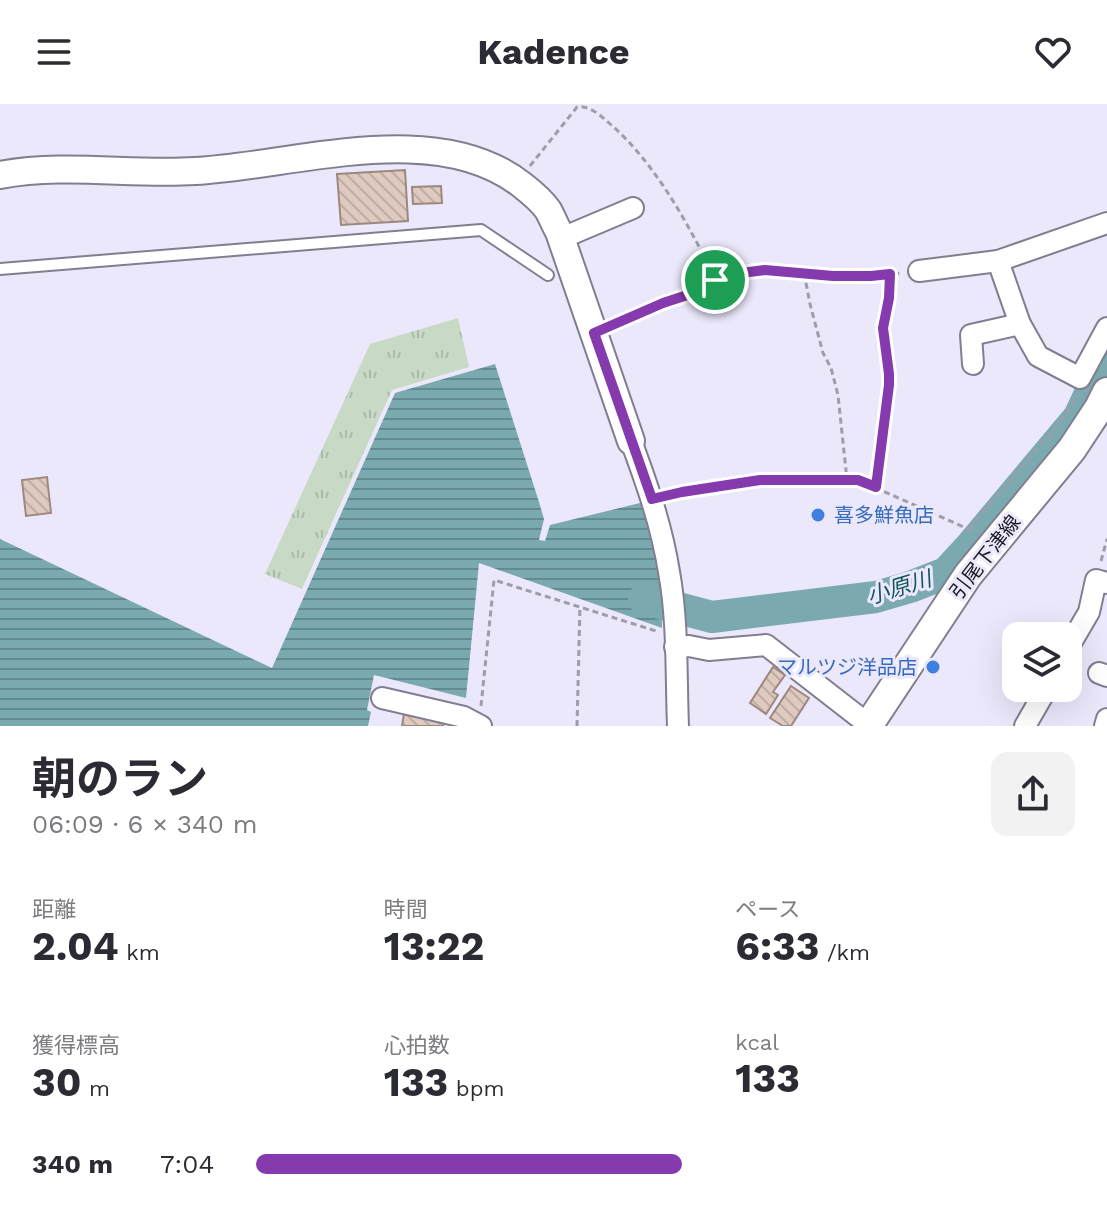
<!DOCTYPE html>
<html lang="ja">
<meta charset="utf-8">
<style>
body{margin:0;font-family:"Work Sans","Noto Sans JP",sans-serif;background:#f2f2f3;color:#2b2b33;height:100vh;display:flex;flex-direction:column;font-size:30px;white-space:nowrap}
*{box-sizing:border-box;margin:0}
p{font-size:26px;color:#7c7c81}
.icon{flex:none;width:44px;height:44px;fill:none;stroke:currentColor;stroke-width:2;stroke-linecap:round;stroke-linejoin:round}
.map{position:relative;height:622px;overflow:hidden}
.panel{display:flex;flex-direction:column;background:#fff;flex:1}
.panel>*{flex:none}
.fabs{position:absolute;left:1002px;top:518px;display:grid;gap:16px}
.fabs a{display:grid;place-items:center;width:80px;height:80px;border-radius:16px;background:#fff;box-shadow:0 8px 32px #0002;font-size:40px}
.pin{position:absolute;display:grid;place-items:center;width:68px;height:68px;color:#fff;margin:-34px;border:4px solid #fff;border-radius:50%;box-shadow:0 2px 8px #0007}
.round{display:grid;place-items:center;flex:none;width:84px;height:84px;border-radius:16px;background:#f2f2f3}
.summary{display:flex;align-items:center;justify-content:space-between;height:136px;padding:0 32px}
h1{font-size:44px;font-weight:700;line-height:60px}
.figures{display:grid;grid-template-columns:repeat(3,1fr);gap:12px;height:136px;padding:8px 32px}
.figures div{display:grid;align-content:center}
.figures b{font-size:40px;font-weight:700}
.figures small{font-size:22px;font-weight:400}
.figures p{font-size:22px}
ul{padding:0 32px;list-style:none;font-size:26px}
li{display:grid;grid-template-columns:128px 96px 1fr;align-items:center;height:60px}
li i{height:20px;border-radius:10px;background:#853bad}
header{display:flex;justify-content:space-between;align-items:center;height:104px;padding:0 32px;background:#fff;font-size:36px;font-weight:700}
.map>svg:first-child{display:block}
</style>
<header><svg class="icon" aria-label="menu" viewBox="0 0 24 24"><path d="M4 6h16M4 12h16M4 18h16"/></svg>Kadence<svg class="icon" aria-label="heart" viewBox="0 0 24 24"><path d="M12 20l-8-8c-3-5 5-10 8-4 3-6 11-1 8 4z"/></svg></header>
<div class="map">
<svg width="1107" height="622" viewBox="0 0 1107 622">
<defs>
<pattern id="park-tufts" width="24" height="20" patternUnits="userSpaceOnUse" patternTransform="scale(2)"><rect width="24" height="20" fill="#c8dac6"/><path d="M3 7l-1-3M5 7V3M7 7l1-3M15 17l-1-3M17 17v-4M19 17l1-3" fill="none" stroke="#abbaaa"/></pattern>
<pattern id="water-rules" width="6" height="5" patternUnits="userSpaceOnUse" patternTransform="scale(2)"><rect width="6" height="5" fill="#7aaaaf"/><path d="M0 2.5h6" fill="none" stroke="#638a8e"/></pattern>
<pattern id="building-back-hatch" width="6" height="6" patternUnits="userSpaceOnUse" patternTransform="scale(2)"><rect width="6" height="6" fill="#dfcac0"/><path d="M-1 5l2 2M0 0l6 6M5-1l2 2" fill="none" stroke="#bfada5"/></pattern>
</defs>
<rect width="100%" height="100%" fill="#ece8fc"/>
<!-- park -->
<polygon fill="url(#park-tufts)" points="458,214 469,263 392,286 302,485 265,470 370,240"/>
<!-- water -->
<polygon fill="url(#water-rules)" points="495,260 539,398 544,415 539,436 545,437 550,421 644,398 660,465 662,524 479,459 466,594 374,571 367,606 371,608 368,622 0,622 0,435 272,564 395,289"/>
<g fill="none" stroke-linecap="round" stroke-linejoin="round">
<!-- river -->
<polyline stroke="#7aaaaf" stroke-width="32" points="644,495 712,513 876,493 910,483 946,469 971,442 1079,313 1107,253"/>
</g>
<!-- building -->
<g fill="url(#building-back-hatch)" stroke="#9c887f" stroke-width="2">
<polygon points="405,66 408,117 341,121 337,70"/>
<polygon points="441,82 442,99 413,100 412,83"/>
<polygon points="47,373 51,409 26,412 22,376"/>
<polygon points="773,563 785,571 773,588 778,591 766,610 750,599"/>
<polygon points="791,582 809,594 791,622 783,622 770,614"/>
<polygon points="404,610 444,618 443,622 402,622"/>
</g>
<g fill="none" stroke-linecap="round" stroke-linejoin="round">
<defs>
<polyline id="service" points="0,165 481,126 548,171"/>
<g id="minor">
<polyline points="562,134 633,104"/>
<polyline points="998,157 1020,220 1038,252 1080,274 1107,224"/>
<polyline points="919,167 998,157 1107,119"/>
<polyline points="973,260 971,231 1020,220"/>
<path d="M631 337C647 380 662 423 669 468 678 516 676 572 678 622"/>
<polyline points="675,543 689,542 709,546 766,541 869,621"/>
<polyline points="1068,544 1089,508 1096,476 1107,479"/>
<polyline points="1099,569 1107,572"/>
<polyline points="382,594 464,613 481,622"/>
<polyline points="1025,622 1047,584"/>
<polyline points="1105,622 1107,615"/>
</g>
<path id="tertiary" d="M0 71C65 59 130 71 195 67 294 62 436 13 522 81 531 88 541 96 548 106 552 113 555 121 559 128L631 337"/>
<polyline id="secondary" points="868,622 968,471 1072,345 1099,304 1107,288"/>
</defs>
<!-- service casing -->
<use href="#service" stroke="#817e90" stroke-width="14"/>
<!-- minor casing -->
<use href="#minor" stroke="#817e90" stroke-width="24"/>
<!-- tertiary casing -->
<use href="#tertiary" stroke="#817e90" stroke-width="30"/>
<!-- secondary casing -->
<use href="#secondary" stroke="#817e90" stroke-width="32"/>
<!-- path -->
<g stroke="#9f9cab" stroke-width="3" stroke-dasharray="6 4" stroke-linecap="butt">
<path d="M530 62 577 3C589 1 600 11 609 19 656 59 692 126 718 181L663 199 615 220"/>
<polyline points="804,169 810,200 823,249 831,264 838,291 847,376"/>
<path d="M715 176C738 169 760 164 783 166 800 167 816 171 833 172 856 174 879 171 902 169"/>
<polyline points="876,383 889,281 889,270 883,224 889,194 890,170"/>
<polyline points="668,392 760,376 858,376 975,428"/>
<polyline points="969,424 1062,316 1077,291"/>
<polyline points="1101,457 1107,435"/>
<polyline points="481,602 494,476 656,527"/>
<polyline points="577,622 580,502"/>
</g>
<!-- service -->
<use href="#service" stroke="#fff" stroke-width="10"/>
<!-- minor -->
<use href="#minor" stroke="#fff" stroke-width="20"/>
<!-- tertiary -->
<use href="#tertiary" stroke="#fff" stroke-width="26"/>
<!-- secondary -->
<use href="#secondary" stroke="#fff" stroke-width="28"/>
</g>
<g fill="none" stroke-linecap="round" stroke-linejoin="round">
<defs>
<polygon id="route" points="765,166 833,172 871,172 890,170 889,194 883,224 889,270 889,281 876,383 858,376 760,376 682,388 652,395 594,229 663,199 718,181 715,176 741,169"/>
</defs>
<!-- route casing -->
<use href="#route" stroke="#fff" stroke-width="16"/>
<!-- route -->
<use href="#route" stroke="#853bad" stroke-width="10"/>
</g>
<!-- markers -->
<g fill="#3f7fe0" stroke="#ece8fc" stroke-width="3">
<circle cx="818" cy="411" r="8"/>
<circle cx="933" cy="563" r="8"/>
</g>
<g text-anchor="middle" stroke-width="6" stroke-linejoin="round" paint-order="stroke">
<!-- shop labels -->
<g font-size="20" fill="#366cbe" stroke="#ece8fc" text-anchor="start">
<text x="834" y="418">喜多鮮魚店</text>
<text x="917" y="570" text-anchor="end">マルツジ洋品店</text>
</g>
<!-- street labels -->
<g font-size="20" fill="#1c1a21" stroke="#ece8fc">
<text transform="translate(985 453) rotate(-52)" y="7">引尾下津線</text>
</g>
<!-- water labels -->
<g font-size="22" font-style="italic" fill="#10565c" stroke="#ece8fc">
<text transform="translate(899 483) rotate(-17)" y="8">小原川</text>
</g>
</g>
</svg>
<div class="fabs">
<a><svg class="icon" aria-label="layers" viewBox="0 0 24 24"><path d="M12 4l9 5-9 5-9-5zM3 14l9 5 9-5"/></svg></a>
</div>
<div class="pin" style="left:715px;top:176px;background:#1e9e55"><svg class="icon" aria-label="arrive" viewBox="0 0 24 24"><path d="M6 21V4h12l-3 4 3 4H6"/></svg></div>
</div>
<section class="panel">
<div class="summary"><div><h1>朝のラン</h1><p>06:09 · 6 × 340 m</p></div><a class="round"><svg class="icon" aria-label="share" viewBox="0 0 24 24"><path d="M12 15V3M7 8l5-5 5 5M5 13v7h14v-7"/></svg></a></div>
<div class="figures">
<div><p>距離</p><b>2.04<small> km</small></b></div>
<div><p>時間</p><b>13:22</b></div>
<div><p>ペース</p><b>6:33<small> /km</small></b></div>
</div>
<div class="figures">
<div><p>獲得標高</p><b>30<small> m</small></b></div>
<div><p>心拍数</p><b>133<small> bpm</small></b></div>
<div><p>kcal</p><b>133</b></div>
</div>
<ul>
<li><b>340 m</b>7:04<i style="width:52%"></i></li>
</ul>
</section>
